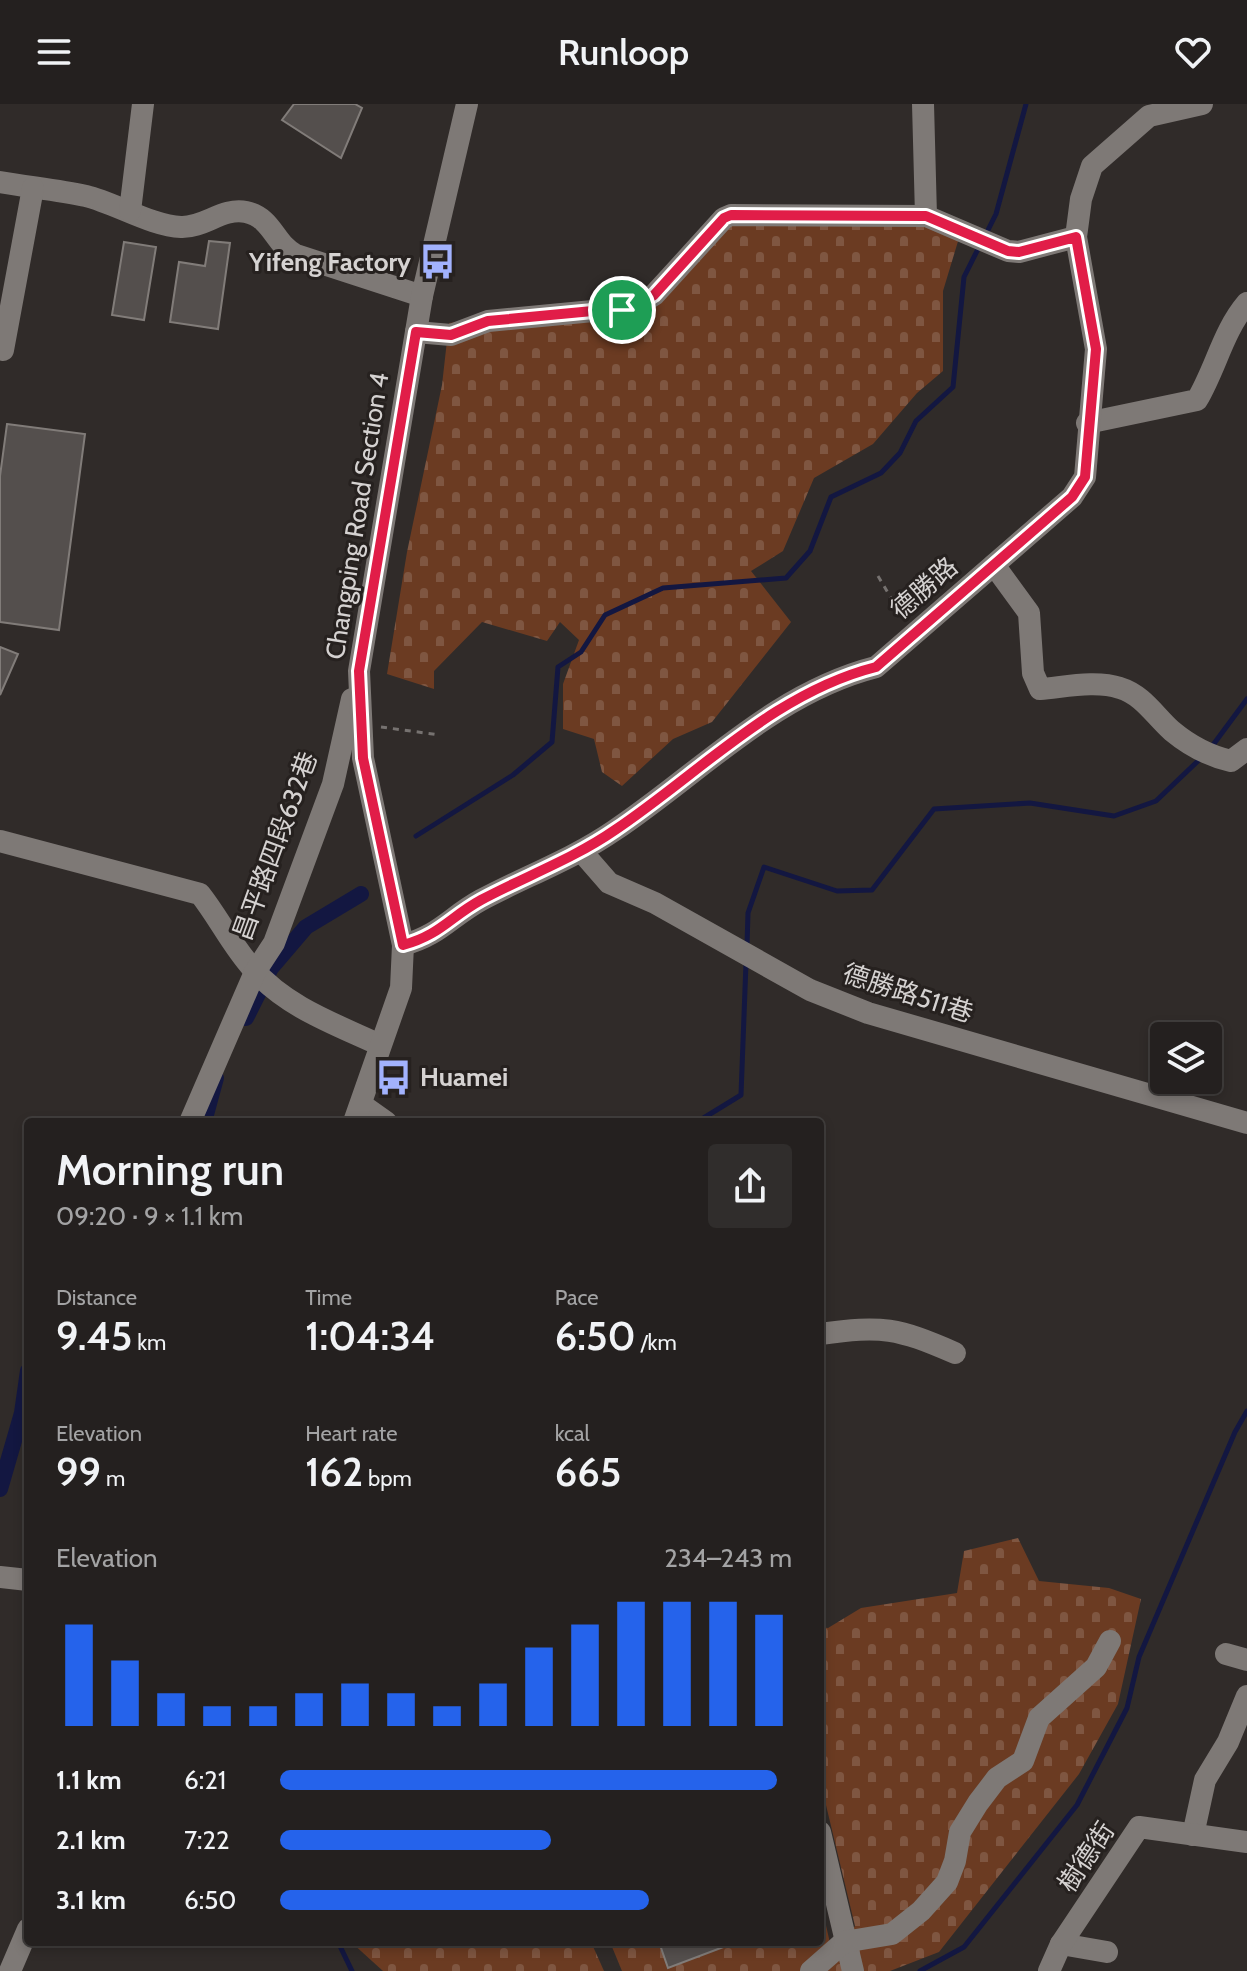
<!DOCTYPE html>
<meta charset="utf-8">
<style>
body{margin:0;font-family:Cabin,"Noto Sans TC",sans-serif;background:#302d2c;color:#f1f3f6;height:100vh;display:flex;flex-direction:column;font-size:30px;white-space:nowrap}
*{box-sizing:border-box;margin:0}
p{font-size:26px;color:#a3a3a4}
.icon{flex:none;width:44px;height:44px;fill:none;stroke:currentColor;stroke-width:2;stroke-linecap:round;stroke-linejoin:round}
.map{position:relative;flex:1;overflow:hidden}
.details{position:absolute;left:24px;top:1014px;width:800px;height:828px;display:flex;flex-direction:column;background:#24201f;border-radius:8px;box-shadow:0 4px 12px #0003,0 0 0 2px #413e3d}
.details>*{flex:none}
.tools{position:absolute;left:1150px;top:918px;display:grid;gap:16px}
.tools a{display:grid;place-items:center;width:72px;height:72px;border-radius:8px;background:#24201f;box-shadow:0 4px 12px #0003,0 0 0 2px #413e3d;font-size:40px}
.pin{position:absolute;display:grid;place-items:center;width:68px;height:68px;color:#fff;margin:-34px;border:4px solid #fff;border-radius:50%;box-shadow:0 2px 8px #0007}
.round{display:grid;place-items:center;flex:none;width:84px;height:84px;border-radius:8px;background:#302d2c}
.headline{display:flex;align-items:center;justify-content:space-between;height:136px;padding:0 32px}
h1{font-size:44px;font-weight:600;line-height:60px}
.figures{display:grid;grid-template-columns:repeat(3,1fr);gap:12px;height:136px;padding:8px 32px}
.figures div{display:grid;align-content:center}
.figures b{font-size:40px;font-weight:600}
.figures small{font-size:22px;font-weight:400}
.figures p{font-size:22px}
.chart{height:224px;padding:16px 32px}
.chart p{display:flex;justify-content:space-between}
.chart svg{width:100%;height:144px;margin-top:8px;stroke:#2563eb;stroke-width:6}
ul{padding:0 32px;list-style:none;font-size:26px}
li{display:grid;grid-template-columns:128px 96px 1fr;align-items:center;height:60px}
li i{height:20px;border-radius:10px;background:#2563eb}
header{display:flex;justify-content:space-between;align-items:center;height:104px;padding:0 32px;background:#24201f;font-size:36px;font-weight:600}
.map>svg:first-child{display:block}
</style>
<header><svg class="icon" aria-label="menu" viewBox="0 0 24 24"><path d="M4 6h16M4 12h16M4 18h16"/></svg>Runloop<svg class="icon" aria-label="heart" viewBox="0 0 24 24"><path d="M12 20l-8-8c-3-5 5-10 8-4 3-6 11-1 8 4z"/></svg></header>
<div class="map">
<svg width="1247" height="1867" viewBox="0 0 1247 1867">
<defs>
<pattern id="cemetery-stones" width="16" height="16" patternUnits="userSpaceOnUse" patternTransform="scale(2)"><rect width="16" height="16" fill="#6b3b22"/><path d="M2 7V4a2 2 0 0 1 4 0v3zM10 15v-3a2 2 0 0 1 4 0v3z" fill="#7f5641"/></pattern>
</defs>
<rect width="100%" height="100%" fill="#302b29"/>
<!-- cemetery -->
<g fill="url(#cemetery-stones)">
<polygon points="715,111 923,116 959,134 943,187 943,267 917,289 873,340 814,374 783,447 751,467 791,518 712,618 673,635 622,682 602,668 594,635 563,625 563,580 579,536 560,518 547,537 482,518 434,567 434,585 387,570 407,448 442,281 449,219 632,198"/>
<polygon points="1018,1434 1039,1477 1109,1484 1141,1495 1118,1600 1079,1670 939,1848 890,1867 819,1867 855,1822 820,1676 820,1523 828,1524 861,1504 957,1489 964,1447"/>
<polygon points="820,1795 830,1839 803,1867 622,1867 610,1838 820,1838"/>
<polygon points="351,1838 591,1838 604,1867 383,1867"/>
</g>
<g fill="none" stroke-linecap="round" stroke-linejoin="round">
<!-- stream -->
<g stroke="#131741" stroke-width="5">
<polyline points="985,132 996,110 1026,0"/>
<polyline points="1210,645 1247,595"/>
<polyline points="416,732 513,671 552,638 558,563 581,548 605,511 663,484 786,474 810,447 831,393 881,369 900,349 916,317 953,283 964,173 980,141"/>
<polyline points="747,841 748,809 764,763 837,787 872,786 934,705 1030,699 1114,712 1156,697 1200,655"/>
<polyline points="697,1018 741,991 746,859"/>
<polyline points="338,1838 352,1867"/>
<polyline points="920,1867 964,1843 1077,1701 1127,1604 1139,1553 1235,1328 1247,1307"/>
</g>
<!-- canal -->
<g stroke="#131741" stroke-width="16">
<polyline points="246,914 271,864 306,823 361,790"/>
<polyline points="204,1018 216,974"/>
<polyline points="0,1385 22,1309 28,1267"/>
</g>
</g>
<!-- building -->
<g fill="#544f4d" stroke="#817c79" stroke-width="2">
<polygon points="294,0 355,0 362,4 341,54 282,16"/>
<polygon points="209,137 230,139 218,225 170,218 179,158 205,162"/>
<polygon points="124,138 156,143 144,216 112,211"/>
<polygon points="7,320 85,330 59,526 0,518 0,372"/>
<polygon points="0,543 18,550 0,591"/>
<polygon points="659,1838 734,1838 734,1839 668,1864"/>
</g>
<g fill="none" stroke-linecap="round" stroke-linejoin="round">
<!-- path -->
<g stroke="#767270" stroke-width="3" stroke-dasharray="6 6" stroke-linecap="butt">
<polyline points="878,472 903,514"/>
<polyline points="381,623 440,631"/>
</g>
<!-- minor -->
<g stroke="#7e7976" stroke-width="22">
<polyline points="923,0 926,112"/>
<path d="M0 78C28 83 58 86 86 92 115 99 152 122 181 123 204 124 223 103 246 108 273 114 274 140 296 151L422 192"/>
<polyline points="130,107 143,0"/>
<polyline points="416,228 451,231 488,217 635,203 654,191 724,114 731,111 926,112 1008,147 1019,148 1076,133"/>
<polyline points="3,246 33,84"/>
<path d="M1087 319 1197 296C1216 264 1223 227 1247 199"/>
<path d="M994 461 1029 509 1033 569 1040 585C1065 583 1096 576 1120 584 1143 591 1155 612 1172 627 1190 642 1209 652 1231 657L1247 645"/>
<path d="M0 737 200 790C219 814 232 842 253 865 286 903 335 920 380 941"/>
<polyline points="582,748 609,779 655,799 810,886 868,909 1247,1019"/>
<path d="M403 841C440 831 450 813 481 796 526 772 573 755 615 726 700 669 774 589 876 563L1072 393 1085 373 1096 245 1076 133 1081 95 1092 62 1149 12 1202 0"/>
<polyline points="362,1001 386,1018"/>
<polyline points="190,1018 255,868 274,839 333,680 352,595"/>
<polyline points="354,1018 401,884 403,841 363,654 359,567 422,192 467,0"/>
<path d="M820 1230C883 1221 897 1224 955 1249"/>
<polyline points="0,1473 28,1476"/>
<polyline points="1226,1550 1247,1556"/>
<polyline points="820,1728 853,1867"/>
<polyline points="1193,1731 1205,1676 1228,1638 1247,1592"/>
<polyline points="1061,1840 1107,1848"/>
<polyline points="10,1867 28,1825"/>
<polyline points="811,1867 844,1838 892,1830 921,1807 947,1778 955,1757 960,1728 978,1699 997,1674 1023,1657 1039,1614 1096,1563 1110,1537"/>
<polyline points="1049,1867 1061,1840 1139,1723 1247,1738"/>
</g>
</g>
<g fill="none" stroke-linecap="round" stroke-linejoin="round">
<defs>
<path id="route" d="M731 111 926 112 1008 147 1019 148 1076 133 1096 245 1085 373 1072 393 876 563C774 589 700 669 615 726 573 755 526 772 481 796 450 813 440 831 403 841L363 654 359 567 416 228 451 231 488 217 635 203 654 191 724 114Z"/>
</defs>
<!-- route casing -->
<use href="#route" stroke="#fff" stroke-width="16"/>
<!-- route -->
<use href="#route" stroke="#e11d48" stroke-width="10"/>
</g>
<!-- icons -->
<defs>
<symbol id="bus-bare" viewBox="-9 -9 18 18"><path d="M-5-6H5V4H4V6H2V4H-2V6H-4V4H-5ZM-3.5-4V0h7V-4ZM-3.5 1.2v1.5H-2V1.2ZM2 1.2v1.5H3.5V1.2Z" fill="#a2b2fd" stroke="#26211f" stroke-width="2.5" paint-order="stroke"/></symbol>
</defs>
<g fill-rule="evenodd">
<use href="#bus-bare" x="412" y="132" width="51" height="51"/>
<use href="#bus-bare" x="368" y="948" width="51" height="51"/>
</g>
<g text-anchor="middle" stroke-width="6" stroke-linejoin="round" paint-order="stroke">
<!-- poi labels -->
<g font-size="26" font-weight="bold" fill="#d5d2d1" stroke="#26211f" text-anchor="end">
<text x="411" y="167">Yifeng Factory</text>
<text x="420" y="982" text-anchor="start">Huamei</text>
</g>
<!-- street labels -->
<g font-size="26" fill="#d5d2d1" stroke="#26211f">
<text transform="translate(357 412) rotate(-81)" y="9">Changping Road Section 4</text>
<text transform="translate(924 484) rotate(-41)" y="9">德勝路</text>
<text transform="translate(275 742) rotate(-70)" y="9">昌平路四段632巷</text>
<text transform="translate(908 889) rotate(18)" y="9">德勝路511巷</text>
<text transform="translate(1086 1753) rotate(-56)" y="9">樹德街</text>
</g>
</g>
</svg>
<div class="tools">
<a><svg class="icon" aria-label="layers" viewBox="0 0 24 24"><path d="M12 4l9 5-9 5-9-5zM3 14l9 5 9-5"/></svg></a>
</div>
<div class="pin" style="left:622px;top:206px;background:#1e9e55"><svg class="icon" aria-label="arrive" viewBox="0 0 24 24"><path d="M6 21V4h12l-3 4 3 4H6"/></svg></div>
<section class="details">
<div class="headline"><div><h1>Morning run</h1><p>09:20 · 9 × 1.1 km</p></div><a class="round"><svg class="icon" aria-label="share" viewBox="0 0 24 24"><path d="M12 15V3M7 8l5-5 5 5M5 13v7h14v-7"/></svg></a></div>
<div class="figures">
<div><p>Distance</p><b>9.45<small> km</small></b></div>
<div><p>Time</p><b>1:04:34</b></div>
<div><p>Pace</p><b>6:50<small> /km</small></b></div>
</div>
<div class="figures">
<div><p>Elevation</p><b>99<small> m</small></b></div>
<div><p>Heart rate</p><b>162<small> bpm</small></b></div>
<div><p>kcal</p><b>665</b></div>
</div>
<div class="chart"><p><span>Elevation</span>234–243 m</p>
<svg viewBox="0 0 160 44" preserveAspectRatio="none"><path d="M5 44V13M15 44V24M25 44V34M35 44V38M45 44V38M55 44V34M65 44V31M75 44V34M85 44V38M95 44V31M105 44V20M115 44V13M125 44V6M135 44V6M145 44V6M155 44V10"/></svg>
</div>
<ul>
<li><b>1.1 km</b>6:21<i style="width:97%"></i></li>
<li><b>2.1 km</b>7:22<i style="width:53%"></i></li>
<li><b>3.1 km</b>6:50<i style="width:72%"></i></li>
</ul>
</section>
</div>
